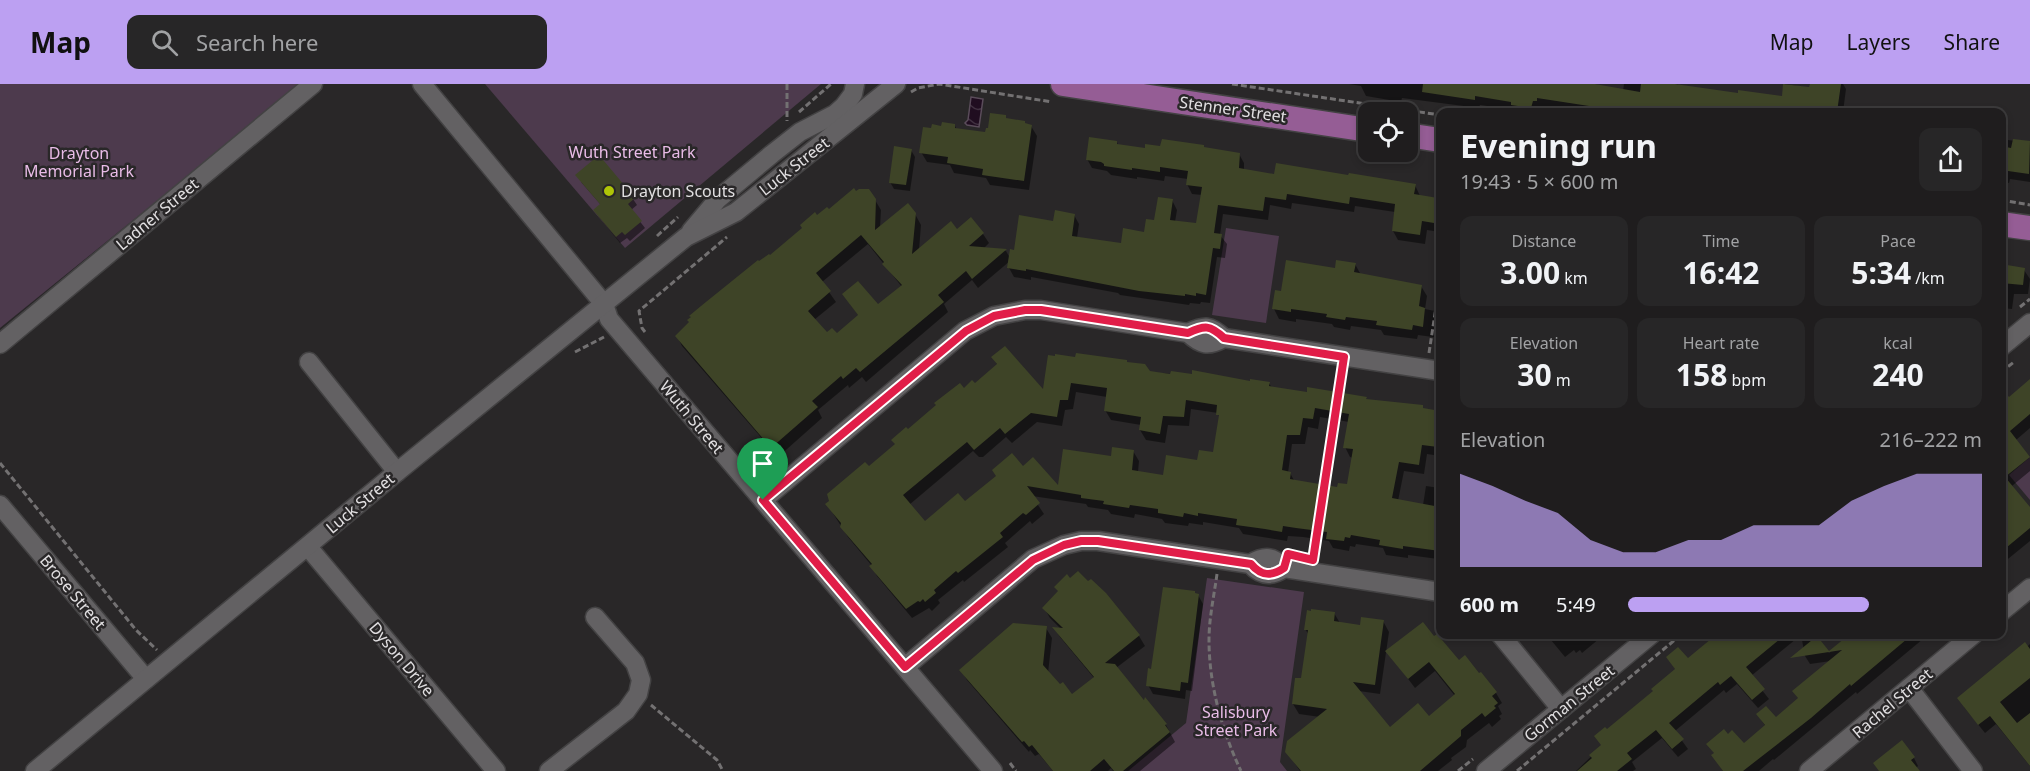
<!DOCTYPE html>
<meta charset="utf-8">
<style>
body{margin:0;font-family:"Noto Sans",sans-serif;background:#272627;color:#f1f3f6;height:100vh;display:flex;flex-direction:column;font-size:22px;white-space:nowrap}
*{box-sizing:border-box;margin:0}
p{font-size:20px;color:#a1a2a4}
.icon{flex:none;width:33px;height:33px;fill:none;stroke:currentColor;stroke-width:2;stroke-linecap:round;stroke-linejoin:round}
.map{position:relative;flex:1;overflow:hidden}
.details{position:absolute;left:1436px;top:24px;width:570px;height:531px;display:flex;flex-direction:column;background:#1f1d1e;border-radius:12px;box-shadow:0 3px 9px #0003,0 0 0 2px #3c3b3c}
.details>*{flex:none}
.controls{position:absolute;left:1358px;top:18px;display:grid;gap:12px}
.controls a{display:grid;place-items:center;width:60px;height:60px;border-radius:12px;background:#1f1d1e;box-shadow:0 3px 9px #0003,0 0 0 2px #3c3b3c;font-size:30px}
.pin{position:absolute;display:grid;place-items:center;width:51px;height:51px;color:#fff;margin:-62px -26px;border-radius:50% 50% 50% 0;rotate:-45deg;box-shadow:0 0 6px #0007}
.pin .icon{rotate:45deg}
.round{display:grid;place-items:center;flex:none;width:63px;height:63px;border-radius:12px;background:#272627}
.head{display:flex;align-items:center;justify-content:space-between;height:102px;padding:0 24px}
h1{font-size:33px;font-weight:700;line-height:45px}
.figures{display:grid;grid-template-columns:repeat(3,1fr);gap:9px;height:102px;padding:6px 24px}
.figures div{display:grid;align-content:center;border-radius:12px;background:#272627;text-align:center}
.figures b{font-size:30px;font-weight:700}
.figures small{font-size:16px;font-weight:400}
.figures p{font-size:16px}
.chart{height:168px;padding:12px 24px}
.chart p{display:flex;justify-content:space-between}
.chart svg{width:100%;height:108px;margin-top:6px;fill:#bca0f2;opacity:.7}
ul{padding:0 24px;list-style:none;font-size:20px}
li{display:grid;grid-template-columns:96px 72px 1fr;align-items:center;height:45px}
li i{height:15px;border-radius:8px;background:#bca0f2}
header{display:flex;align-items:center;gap:36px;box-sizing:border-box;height:84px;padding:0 30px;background:#bca0f2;color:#111}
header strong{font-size:28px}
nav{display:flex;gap:33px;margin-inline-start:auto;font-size:21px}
.search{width:420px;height:54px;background:#272627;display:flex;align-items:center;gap:15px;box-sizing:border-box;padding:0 21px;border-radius:12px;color:#a1a2a4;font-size:22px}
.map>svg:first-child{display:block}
</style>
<header>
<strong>Map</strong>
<div class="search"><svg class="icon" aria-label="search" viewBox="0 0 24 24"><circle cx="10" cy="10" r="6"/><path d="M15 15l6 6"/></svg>Search here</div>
<nav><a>Map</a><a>Layers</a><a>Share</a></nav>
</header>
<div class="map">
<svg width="2030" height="687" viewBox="0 0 2030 687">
<defs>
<pattern id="water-waves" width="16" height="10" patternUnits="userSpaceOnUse" patternTransform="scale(1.5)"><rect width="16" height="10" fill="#200d20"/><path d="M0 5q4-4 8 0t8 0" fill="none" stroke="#403040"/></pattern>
</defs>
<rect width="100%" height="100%" fill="#292728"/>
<!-- green -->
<g fill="#4d3a4d">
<polygon points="0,0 301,0 0,244"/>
<polygon points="485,0 821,0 625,164"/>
<polygon points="1226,144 1279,152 1266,239 1212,231"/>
<polygon points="2030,373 2030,416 2009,391"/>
<polygon points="1207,494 1304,508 1280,678 1287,687 1128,687 1186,639"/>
</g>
<!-- water -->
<polygon fill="url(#water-waves)" stroke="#5a4c5a" stroke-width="1.5" points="971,13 983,15 979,43 967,41 965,39 968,36"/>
<!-- shadow -->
<g fill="#0007" fill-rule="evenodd">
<polygon points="1349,0 1594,0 1623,7 1624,0 1678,0 1679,2 1739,11 1783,14 1785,0 1810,4 1811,0 1843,0 1846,5 1843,28 1581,28 1542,22 1541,26 1537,25 1537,28 1517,28 1515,26 1480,21 1479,24 1402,14 1401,18 1366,12 1361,2"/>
<polygon points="1005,32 1007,36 1031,42 1037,52 1029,106 990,101 986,94 954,89 950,81 927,78 921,68 942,43 955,42 957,46 986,50"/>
<polygon points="2001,55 2030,59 2030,98 2010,95 2009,99 2001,98"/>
<path d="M1117 58 1118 61 1146 66 1239 70 1244 79V87L1275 91 1415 101 1420 112 1440 115V148L1427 146 1425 160 1398 156 1393 147 1395 128 1355 122 1354 128 1292 119 1291 125 1270 121 1268 136 1223 130 1220 151 1227 160 1225 174 1217 173 1210 219 1201 218 1200 220 1190 219 1189 221 1120 211 1118 209 1031 193V196L1014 193 1009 184 1010 177 978 204 972 196 944 220 948 228 866 298 862 293 849 304 848 301 818 326 822 334 778 373 682 262 677 252 817 133 829 128 875 116 881 126 880 144 915 130 921 141 919 166 957 147 983 150 989 159 983 165 1006 167 1010 174 1015 167 1054 138 1074 131 1079 140 1077 154 1122 161 1145 149 1172 116 1177 126 1175 138 1197 141 1202 111 1192 110 1187 100 1188 95 1165 92 1164 97 1137 93V95L1111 91 1107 87 1092 84 1087 75ZM868 160 902 203 878 223 850 220 859 232 836 251H827L814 236 836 218 822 198Z"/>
<polygon points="911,66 915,73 910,107 894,105 890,98"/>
<polygon points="581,98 633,115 637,121 631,126 645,144 630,157 627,154 620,159 599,133 595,127 601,121"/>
<polygon points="1355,180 1361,191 1421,202 1427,212 1425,225 1440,228 1440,254 1418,251 1417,255 1384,251 1381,246 1351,242 1350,246 1334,243 1332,240 1296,235 1296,238 1279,235 1274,225 1283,208 1336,185"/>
<polygon points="2001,181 2024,186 2030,195 2028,210 2014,210 2012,225 2001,224"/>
<path d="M993 273 1044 308 1127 280 1149 288 1269 299 1272 304 1440 328V372L1427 370 1424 390 1404 387 1398 417 1423 421 1426 402 1440 404V478L1438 475 1408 471V474L1386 471 1383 464 1356 460 1355 463 1350 462 1349 467 1333 464 1329 457 1303 453 1288 452 1287 457 1243 450 1239 444 1203 438V441L1189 439 1188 442 1165 439 1162 435 1135 430 1134 434 1111 430 1108 426 1088 423 1086 420 1032 412 1044 430 1032 440 1030 437 1005 459 1008 463 964 498 963 496 938 516 940 519 932 527 929 524 912 534 877 492 872 482 848 453 827 420 896 361 908 347 963 306 975 302 998 282ZM1076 308 1107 313 1105 326 1111 336 1141 341 1140 346 1146 356 1165 359 1168 341 1189 342 1191 325 1218 329 1220 335 1215 370 1165 393 1138 388 1139 377 1133 367 1112 374 1058 405 1023 384 965 420 925 439 909 421 973 367 979 373H983L1006 353 1012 359 1037 338 1062 342 1065 326 1073 325ZM1320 333 1349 338 1345 363 1350 373 1353 374 1348 402 1339 404 1295 398 1290 389H1288L1292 360H1305L1308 343 1318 345Z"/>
<polygon points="2030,296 2030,344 2016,356 2030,374 2030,387 2007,406 2001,398 2001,306 2009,315"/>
<polygon points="2030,425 2030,457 2003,479 2007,486 2001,492 2001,429"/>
<polygon points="1198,511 1203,520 1192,607 1186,606 1185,615 1153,610 1148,601 1152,586"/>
<polygon points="1044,524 1139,552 1145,562 1116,584 1166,641 1175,658 1140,687 1113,687 1111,684 1108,687 1053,687 1039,670 1035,672 1030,666 1029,668 967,596 961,586 1046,544 1052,554 1048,589 1072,612 1094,594 1060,553 1055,545 1062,546 1050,534"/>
<polygon points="1334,529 1340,539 1361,543 1383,537 1389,548 1380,610 1359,607 1390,645 1429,634 1455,612 1435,587 1415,604 1387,567 1434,554 1459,578 1464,574 1496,609 1502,619 1498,622 1502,630 1499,632 1501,635 1492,643 1489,639 1467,656 1466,663 1451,674 1452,676 1438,687 1300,687 1287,668 1320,633 1299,630 1293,620 1302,596 1309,551 1305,545"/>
<polygon points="1546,550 1605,550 1582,569 1580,566 1576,569 1574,566 1565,573"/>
<polygon points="1719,550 1814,550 1829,569 1852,550 1929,550 1857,610 1856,608 1774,676 1773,675 1759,687 1723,687 1713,672 1715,670 1708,660 1728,652 1744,661 1766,643 1758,631 1775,635 1799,615 1794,608 1831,577 1810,580 1805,572 1801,551 1751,592 1769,615 1758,624 1737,600 1726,609 1724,606 1675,647 1688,665 1678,673 1662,654 1632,678 1636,685 1633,687 1576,687 1602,662 1607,647 1654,607 1676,586 1668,574 1688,576"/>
<polygon points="2030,560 2030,682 1996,640 1985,649 1964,623"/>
<polygon points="1914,674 1918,682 1916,684 1918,687 1879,687"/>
</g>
<!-- building -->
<g fill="#3e4427" fill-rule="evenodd">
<polygon points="1423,0 1595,0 1640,8 1641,0 1675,0 1738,9 1738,6 1782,12 1783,0 1809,3 1810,0 1841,0 1837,28 1597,28 1588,27 1589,22 1537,14 1537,17 1533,17 1531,24 1511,21 1511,18 1475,12 1475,16 1422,8"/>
<polygon points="990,29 1006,31 1006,34 1025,37 1025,39 1032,41 1024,97 982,91 983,85 947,79 948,73 919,69 923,43 931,44 932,40 941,42 942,38 955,40 955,44 985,48 986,44 988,44"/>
<polygon points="1089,53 1117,57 1117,60 1145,64 1145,60 1160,62 1162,55 1204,61 1204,63 1240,69 1239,84 1274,90 1276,79 1348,91 1349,89 1416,100 1414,110 1438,114 1437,123 1440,123 1440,140 1422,137 1420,151 1392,147 1395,120 1350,113 1349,120 1287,110 1286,116 1265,113 1263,127 1218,121 1214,149 1222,150 1220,165 1213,164 1206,211 1196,209 1196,212 1185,210 1185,212 1139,207 1026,185 1026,187 1007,184 1010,165 1014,166 1019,131 1053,137 1055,126 1075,130 1072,152 1121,159 1123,144 1144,148 1146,135 1154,136 1158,113 1173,115 1170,136 1196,139 1202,103 1186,101 1188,87 1160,83 1160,88 1132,84 1132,86 1104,82 1104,80 1101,78 1086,76"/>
<polygon points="2013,55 2030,57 2029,90 2001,86 2001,62 2011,64"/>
<polygon points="894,62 912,65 906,101 889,99"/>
<polygon points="599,71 635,114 628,120 642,137 625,151 622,148 616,153 593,126 600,120 575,91"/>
<path d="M854 104 856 107 859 105H869L876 115 875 146 908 119 916 129 912 170 951 137 957 145 971 133 984 149 969 162 1007 165 972 195 966 187 938 211 944 218 860 288 856 284 843 295 841 292 812 317 818 323 771 364 675 252 689 238 687 236 691 233 689 232 701 222 758 176 759 177 769 170 770 171 802 144 800 141 815 128 817 131 827 123 829 125ZM861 151 884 178 882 180 902 201 878 220 858 197 842 210 858 231 837 249 832 244 827 248 808 227 831 207 816 189Z"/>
<polygon points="1286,176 1335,184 1336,176 1356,179 1354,188 1422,201 1419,222 1425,224 1423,243 1413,241 1412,246 1376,241 1377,237 1346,233 1345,236 1326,233 1327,230 1291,225 1291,228 1272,225 1275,206 1281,207"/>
<polygon points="2001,180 2025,184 2023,201 2001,199"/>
<path d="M1005 262 1043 305 1048 271 1055 272V270L1075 273 1076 269 1127 276V278L1145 280 1150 287 1170 290 1171 287 1192 290V286L1250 297V295L1270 298 1269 302 1307 308V303L1367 313 1366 315 1423 321V324L1440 327 1438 363 1422 361 1419 381 1399 378 1392 414 1440 423V467L1403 462V465L1379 461 1380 456 1351 451 1350 454 1345 453 1344 457 1326 455 1327 448 1296 444 1283 442 1282 448 1265 445 1236 441 1237 435 1198 429V432L1184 429 1183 433 1158 429V425L1130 421 1129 424 1103 420 1104 417 1081 414V411L1027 402 1040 419 1026 431 1023 429 1000 449 1003 453 958 489 956 487 934 506 936 509 925 518 923 515 920 518 918 517 906 525 869 482 872 480 840 443 841 439 825 420 829 417 827 410 865 378 869 382 895 360 891 356 906 343 908 345 936 321 934 319 960 299 964 304 972 296 975 299 997 280 991 273ZM1071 299 1107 304 1104 327 1141 333 1139 346 1160 350 1163 332 1184 333 1186 316 1217 321 1216 331H1219L1213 368 1199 366 1197 376 1166 371 1163 391 1132 386 1134 366 1112 363 1111 372 1063 365 1058 401 1033 373 1023 382 1012 369 992 386 996 392 965 417 958 409 925 437 903 411 967 358 974 366 1000 344 1005 350 1031 329 1057 333 1060 316H1068ZM1315 324 1349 330 1343 364 1353 365 1347 400 1338 399 1337 403 1290 395 1291 388 1282 386 1287 351H1300L1303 334 1313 335Z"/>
<polygon points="2030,295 2030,330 2010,347 2030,373 2005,393 2030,423 2030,444 2001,468 2001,303 2009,313"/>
<polygon points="1078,487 1088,497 1091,495 1106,509 1140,551 1105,579 1115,580 1144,616 1145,613 1167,640 1165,641 1170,648 1123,687 1114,687 1104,675 1090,687 1053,687 1032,661 1029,663 1024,657 1022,658 959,586 1013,539 1047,542 1043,581 1060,600 1063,598 1072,610 1094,593 1052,543 1063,544 1042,524 1058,507 1054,503 1067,490 1070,494"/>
<polygon points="1163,503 1195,507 1195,509 1199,510 1188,599 1181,598 1180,607 1146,602 1148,584 1151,585"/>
<polygon points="1311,525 1335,528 1334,537 1360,541 1361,533 1384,536 1375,601 1353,598 1390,643 1418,619 1429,632 1455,610 1429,578 1408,595 1385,567 1423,538 1434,552 1437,550 1459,576 1465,571 1479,589 1481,588 1497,608 1492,612 1498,619 1494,622 1496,624 1485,633 1482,629 1461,646 1461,652 1420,687 1301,687 1285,668 1287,657 1327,625 1292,620 1295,594 1301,594 1308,546 1304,546 1307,526 1311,527"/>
<polygon points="1717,550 1786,550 1746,583 1765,605 1752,616 1731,592 1720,601 1718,598 1669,639 1684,655 1672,665 1656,646 1627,669 1632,675 1617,687 1577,687 1592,674 1589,671 1601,661 1594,652 1605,643 1607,645 1653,607 1651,605 1675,585 1666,573 1678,563 1688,574"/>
<polygon points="1850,550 1913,550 1851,602 1850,600 1811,634 1743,687 1723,687 1711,671 1714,669 1706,660 1724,645 1728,650 1732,646 1744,659 1765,641 1756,630 1766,622 1776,633 1798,614 1792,607 1842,566 1790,574 1817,552 1829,567"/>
<polygon points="2025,558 2030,565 2030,594 2000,618 2017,639 2030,629 2030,682 1990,632 1978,641 1957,614"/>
<polygon points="1902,656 1915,673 1911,676 1920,687 1879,687 1873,679"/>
</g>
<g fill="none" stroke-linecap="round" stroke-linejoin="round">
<defs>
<g id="minor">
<polyline points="422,0 604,220 609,235 993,687"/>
<polyline points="691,147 718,115 772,70 800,48 835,30 844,22 853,10 855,0"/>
<path d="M1188 249C1205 241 1210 241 1224 254"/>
<polyline points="0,260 313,0"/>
<polyline points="2001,263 2030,239"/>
<polyline points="309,278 397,388"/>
<path d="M763 416 965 247 994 232 1025 226H1041L1188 249C1201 261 1208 263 1224 254L1440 287"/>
<polyline points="0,421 146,595"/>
<polyline points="308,463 496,687"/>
<path d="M1250 480C1265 471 1273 472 1284 484L1440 508"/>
<polyline points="2001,528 2030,504"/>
<polyline points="1500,550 1561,625"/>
<path d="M905 583 1033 475 1064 461 1081 457H1098L1250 480C1261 492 1271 493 1284 484"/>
<polyline points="1909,604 1973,687"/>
<polyline points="35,687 397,388 686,153 736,128 896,0"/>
<polyline points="549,687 626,627 638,610 641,596 635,579 595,533"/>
<polyline points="1486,687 1652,550"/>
<polyline points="1809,687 1974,550"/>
</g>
<g id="major">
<polyline points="1063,0 1368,46"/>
<polyline points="1407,51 1440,56"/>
<polyline points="2001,140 2030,144"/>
</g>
</defs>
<!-- minor casing -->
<use href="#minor" stroke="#434243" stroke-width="21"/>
<!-- major casing -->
<use href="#major" stroke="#434243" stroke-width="27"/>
<!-- path -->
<g stroke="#737172" stroke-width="3" stroke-dasharray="6 3" stroke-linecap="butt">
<polyline points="787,0 787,37"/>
<polyline points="1232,0 1440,31"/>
<polyline points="911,8 918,4 939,0 1052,18"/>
<polyline points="799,28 831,0"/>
<polyline points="1376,68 1401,71"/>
<polyline points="2001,116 2030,121"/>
<polyline points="657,152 678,133"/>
<polyline points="2020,223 2030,215"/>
<polyline points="645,248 642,244 639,227 727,153"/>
<polyline points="575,268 604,253"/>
<polyline points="1429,269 1440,197"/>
<polyline points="2001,288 2014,278"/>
<polyline points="0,379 136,546 157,566"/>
<polyline points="1314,471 1342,287"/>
<path d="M1217 490C1214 512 1209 534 1209 556 1209 601 1222 647 1241 687"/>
<polyline points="651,621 717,676 723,687"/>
<polyline points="1010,679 1016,687"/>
<polyline points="1458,687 1473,675"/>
<polyline points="1517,687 1682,550"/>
</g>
<!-- minor -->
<use href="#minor" stroke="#636163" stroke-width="18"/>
<!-- major -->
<use href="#major" stroke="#955d95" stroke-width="24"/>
</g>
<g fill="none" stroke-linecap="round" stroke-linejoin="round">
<defs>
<path id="route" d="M1025 226H1041L1188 249C1205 241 1210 241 1224 254L1344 273 1313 476 1288 470 1284 484C1271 493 1261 492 1251 480L1098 457H1081L1064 461 1033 476 905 583 763 416 966 247 994 232Z"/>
</defs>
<!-- route casing -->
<use href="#route" stroke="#fff" stroke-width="12"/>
<!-- route -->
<use href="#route" stroke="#e11d48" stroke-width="8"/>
</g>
<!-- markers -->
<circle fill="#afc507" stroke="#292728" stroke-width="2" cx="609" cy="107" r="6"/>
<g text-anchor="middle" stroke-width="5" stroke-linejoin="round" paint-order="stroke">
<!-- street labels -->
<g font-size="16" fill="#e1dfe1" stroke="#292728">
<text transform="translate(1233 25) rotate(8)" y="6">Stenner Street</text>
<text transform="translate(794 82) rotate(-38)" y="6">Luck Street</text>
<text transform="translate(157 130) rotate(-40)" y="6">Ladner Street</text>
<text transform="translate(692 333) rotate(50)" y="6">Wuth Street</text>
<text transform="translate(360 419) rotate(-40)" y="6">Luck Street</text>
<text transform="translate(73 508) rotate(50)" y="6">Brose Street</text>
<text transform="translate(402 575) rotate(50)" y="6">Dyson Drive</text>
<text transform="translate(1569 619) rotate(-39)" y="6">Gorman Street</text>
<text transform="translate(1892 619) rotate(-40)" y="6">Rachel Street</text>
</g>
<!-- park labels -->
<g font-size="16" fill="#e9bce7" stroke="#292728">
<text x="632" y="74">Wuth Street Park</text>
<text x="79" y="75">Drayton<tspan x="79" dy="18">Memorial Park</tspan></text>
<text x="1236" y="634">Salisbury<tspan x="1236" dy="18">Street Park</tspan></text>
</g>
<!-- poi labels -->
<g font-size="16" fill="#e1dfe1" stroke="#292728" text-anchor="start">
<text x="621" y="113">Drayton Scouts</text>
</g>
</g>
</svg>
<div class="controls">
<a><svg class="icon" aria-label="locate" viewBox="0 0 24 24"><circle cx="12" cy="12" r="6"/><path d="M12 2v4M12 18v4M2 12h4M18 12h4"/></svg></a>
</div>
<div class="pin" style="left:763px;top:416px;background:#1e9e55"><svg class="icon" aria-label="arrive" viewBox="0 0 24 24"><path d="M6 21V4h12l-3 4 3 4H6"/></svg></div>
<section class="details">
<div class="head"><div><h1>Evening run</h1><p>19:43 · 5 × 600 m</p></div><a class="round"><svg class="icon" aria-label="share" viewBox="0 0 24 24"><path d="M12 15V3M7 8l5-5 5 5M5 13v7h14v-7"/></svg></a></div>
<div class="figures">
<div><p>Distance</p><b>3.00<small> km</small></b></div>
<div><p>Time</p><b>16:42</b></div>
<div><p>Pace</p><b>5:34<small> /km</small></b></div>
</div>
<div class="figures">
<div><p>Elevation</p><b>30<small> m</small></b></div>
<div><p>Heart rate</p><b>158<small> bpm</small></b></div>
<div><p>kcal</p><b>240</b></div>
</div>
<div class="chart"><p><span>Elevation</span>216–222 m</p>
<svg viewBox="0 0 160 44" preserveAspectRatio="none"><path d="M0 44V6L10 11L20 17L30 22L40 33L50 38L60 38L70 33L80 33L90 27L100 27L110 27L120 17L130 11L140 6L150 6L160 6V44z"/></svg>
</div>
<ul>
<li><b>600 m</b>5:49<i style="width:68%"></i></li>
</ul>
</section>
</div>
